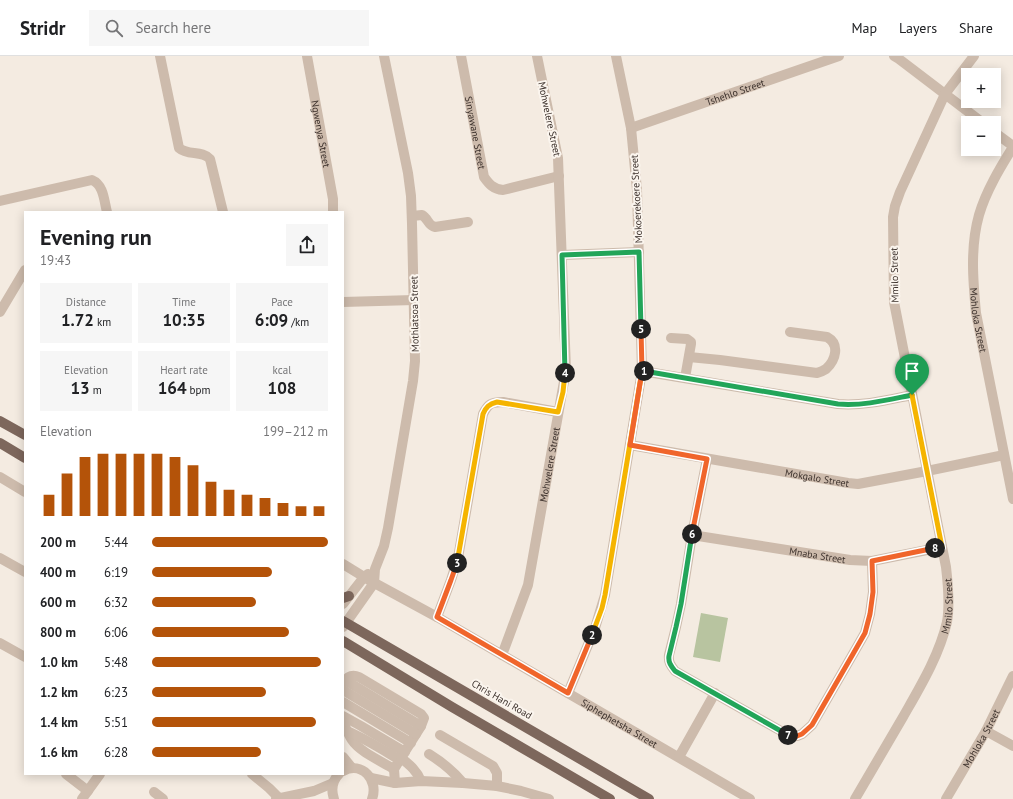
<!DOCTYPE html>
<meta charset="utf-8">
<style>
body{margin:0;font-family:"PT Sans",sans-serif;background:#f6f6f6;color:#202124;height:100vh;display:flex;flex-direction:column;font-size:15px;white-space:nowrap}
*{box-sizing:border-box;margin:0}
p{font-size:13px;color:#757577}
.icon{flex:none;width:22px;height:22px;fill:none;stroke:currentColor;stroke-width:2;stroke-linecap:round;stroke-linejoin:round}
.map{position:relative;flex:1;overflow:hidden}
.side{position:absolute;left:24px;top:155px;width:320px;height:564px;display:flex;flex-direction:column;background:#fff;border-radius:0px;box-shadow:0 2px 10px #0003}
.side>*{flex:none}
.buttons{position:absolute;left:961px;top:12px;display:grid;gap:8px}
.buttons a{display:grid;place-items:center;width:40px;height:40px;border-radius:0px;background:#fff;box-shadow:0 2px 10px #0003;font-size:20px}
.pin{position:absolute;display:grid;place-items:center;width:34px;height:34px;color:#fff;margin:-41px -17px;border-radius:50% 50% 50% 0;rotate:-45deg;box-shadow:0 0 4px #0007}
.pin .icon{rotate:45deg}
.km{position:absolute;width:20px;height:20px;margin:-10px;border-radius:50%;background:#222;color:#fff;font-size:11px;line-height:20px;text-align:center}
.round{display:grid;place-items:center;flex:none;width:42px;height:42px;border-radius:0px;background:#f6f6f6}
.headline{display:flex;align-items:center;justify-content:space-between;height:68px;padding:0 16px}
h1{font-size:22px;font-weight:700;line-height:30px}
.figures{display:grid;grid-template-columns:repeat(3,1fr);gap:6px;height:68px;padding:4px 16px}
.figures div{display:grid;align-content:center;border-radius:0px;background:#f6f6f6;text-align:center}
.figures b{font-size:17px;font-weight:700}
.figures small{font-size:11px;font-weight:400}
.figures p{font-size:11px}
.chart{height:112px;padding:8px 16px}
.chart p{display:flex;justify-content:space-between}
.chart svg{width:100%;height:72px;margin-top:4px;stroke:#b45309;stroke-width:6}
ul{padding:0 16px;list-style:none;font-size:13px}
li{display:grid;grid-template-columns:64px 48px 1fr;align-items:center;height:30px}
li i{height:10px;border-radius:5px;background:#b45309}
header{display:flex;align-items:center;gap:24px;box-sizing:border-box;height:56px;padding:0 20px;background:#fff;border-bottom:1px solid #e0e0e0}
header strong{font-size:19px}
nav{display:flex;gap:22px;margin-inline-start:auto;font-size:14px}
.search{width:280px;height:36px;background:#f6f6f6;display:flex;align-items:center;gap:10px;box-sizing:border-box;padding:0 14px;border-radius:0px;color:#757577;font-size:15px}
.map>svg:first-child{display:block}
</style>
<header>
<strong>Stridr</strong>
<div class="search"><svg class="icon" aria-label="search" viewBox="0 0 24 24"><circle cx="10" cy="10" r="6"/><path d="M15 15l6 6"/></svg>Search here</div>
<nav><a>Map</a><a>Layers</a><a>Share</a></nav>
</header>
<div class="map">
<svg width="1013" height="743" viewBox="0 0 1013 743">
<rect width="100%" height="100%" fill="#f4ebe1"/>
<!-- green -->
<polygon fill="#b8c4a0" points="701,557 728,562 720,606 693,601"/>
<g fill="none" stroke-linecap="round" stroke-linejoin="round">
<!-- minor -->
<g stroke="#cdbbac" stroke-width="10">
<path d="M160 0 179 92C188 100 202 94 210 103L223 156"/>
<path id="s1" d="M307 0 333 143V156"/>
<path id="s2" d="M461 0 484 121C489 128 493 133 503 134L559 120"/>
<polyline points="894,0 899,3 983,67"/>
<path id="s3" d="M631 72 839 0"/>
<polyline points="994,76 1013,90"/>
<path id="s4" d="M1013 91C1000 112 986 135 979 159 970 191 973 225 976 257L1013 443"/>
<path d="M0 145 92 124C104 129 104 145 107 156"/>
<path d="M412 160 422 159C428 162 428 170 435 171L468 166"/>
<polyline points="562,199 639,196"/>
<polyline points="343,246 414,244"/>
<polyline points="0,256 25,214"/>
<polyline points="671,282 687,283 691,286 691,288 685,322"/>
<path d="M689 301 720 304 817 317C820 316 823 315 826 313 836 304 840 288 827 281L790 276"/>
<path d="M642 315 838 348C864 350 887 344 912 339"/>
<path id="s5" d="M630 389 848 427 858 428 927 415 1004 399"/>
<path d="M707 403 692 479 681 548 676 571 669 599C668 606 671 610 675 615L788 679 797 680 802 678 812 669 853 598 865 577 870 558 873 536 872 505"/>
<polyline points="0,421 25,436"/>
<path id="s6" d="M692 479 850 504 872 505 942 491"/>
<polyline points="0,502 25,516"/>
<path id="s7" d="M343 508 369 524 437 561 750 743"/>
<polyline points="343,548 364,521 368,518"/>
<path d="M437 561 451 524 458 502 483 358C488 348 491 346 503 346L558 356"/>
<polyline points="343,571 374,527 375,513 384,490 388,472 413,325 415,305 412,168 411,140 408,117 384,0"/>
<polyline points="0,587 25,601"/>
<path id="s8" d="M502 599 528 529 566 314 558 102 537 0"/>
<polyline points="345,624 421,670"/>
<path d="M343 627C347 621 352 618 359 621L421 658 424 662 421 670 394 713 395 727"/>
<polyline points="343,634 416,678"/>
<polyline points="568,637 595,572 605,539 642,315 637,134 631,72 616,0"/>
<polyline points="343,646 411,687"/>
<polyline points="343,660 361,670 405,696"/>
<path d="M343 666C346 672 348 678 352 684 360 696 381 705 394 713"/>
<path d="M347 675C366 683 383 694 400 704"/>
<polyline points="986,675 1013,690"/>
<polyline points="440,679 493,710 497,717 497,730"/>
<path d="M429 698C442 706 453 715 463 727"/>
<polyline points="343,701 352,712"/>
<polyline points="679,701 715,637"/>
<path d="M401 702C410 709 417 715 421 725"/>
<path d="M343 715C362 705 379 724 372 743"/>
<polyline points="66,718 88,735"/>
<polyline points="252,718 269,732 279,742"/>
<polyline points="371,722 395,727 421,725 463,727 497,730 521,735 549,743"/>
<polyline points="154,736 163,743"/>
<polyline points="82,743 100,718"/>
<polyline points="276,743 314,735 333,727"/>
<path d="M334 743C331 734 332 725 339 718"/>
<path id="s9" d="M855 743C871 716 887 688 903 661 920 631 939 600 947 566 950 549 948 528 946 511L894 246 893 161 895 150 900 136 945 38 974 0"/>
<path id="s10" d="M946 743 986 675 1013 620"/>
</g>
<!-- major -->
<g stroke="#7d675c" stroke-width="10">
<polyline points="0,365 25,379"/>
<polyline points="0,387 25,402"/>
<polyline points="343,542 349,540"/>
<polyline points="343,565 649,743"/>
<polyline points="343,585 452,651 610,743"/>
</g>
</g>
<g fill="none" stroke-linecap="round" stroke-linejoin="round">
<defs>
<path id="split-1" d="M644 315 838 348C864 350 887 344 912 339"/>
<polyline id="split-2" points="592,579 602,552 605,539 642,315 644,315"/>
<polyline id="split-3" points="457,507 451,524 437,561 568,637 592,579"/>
<path id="split-4" d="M457 507 483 358C486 351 489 348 497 346L558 356 563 336 565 317"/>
<polyline id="split-5" points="565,317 562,199 639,196 641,273"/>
<polyline id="split-6" points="641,273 642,315 630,389 707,403 692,478"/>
<path id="split-7" d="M692 478 681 548 676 571 669 600C668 606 671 610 675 615L788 679"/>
<polyline id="split-8" points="788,679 797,680 802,678 812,669 853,598 865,577 870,558 873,536 872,505 935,492"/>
<polyline id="split-9" points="912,339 942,491 935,492"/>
</defs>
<!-- split-1 casing -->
<use href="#split-1" stroke="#fff" stroke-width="8"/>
<!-- split-2 casing -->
<use href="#split-2" stroke="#fff" stroke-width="8"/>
<!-- split-3 casing -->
<use href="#split-3" stroke="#fff" stroke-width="8"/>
<!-- split-4 casing -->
<use href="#split-4" stroke="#fff" stroke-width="8"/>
<!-- split-5 casing -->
<use href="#split-5" stroke="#fff" stroke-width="8"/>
<!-- split-6 casing -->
<use href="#split-6" stroke="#fff" stroke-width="8"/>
<!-- split-7 casing -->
<use href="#split-7" stroke="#fff" stroke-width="8"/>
<!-- split-8 casing -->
<use href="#split-8" stroke="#fff" stroke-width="8"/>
<!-- split-9 casing -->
<use href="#split-9" stroke="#fff" stroke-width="8"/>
<!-- split-1 -->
<use href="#split-1" stroke="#22a559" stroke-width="5"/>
<!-- split-2 -->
<use href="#split-2" stroke="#f5b400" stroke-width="5"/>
<!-- split-3 -->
<use href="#split-3" stroke="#f0652b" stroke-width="5"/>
<!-- split-4 -->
<use href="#split-4" stroke="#f5b400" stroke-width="5"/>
<!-- split-5 -->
<use href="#split-5" stroke="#22a559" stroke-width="5"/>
<!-- split-6 -->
<use href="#split-6" stroke="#f0652b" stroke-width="5"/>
<!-- split-7 -->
<use href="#split-7" stroke="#22a559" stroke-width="5"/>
<!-- split-8 -->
<use href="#split-8" stroke="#f0652b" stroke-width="5"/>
<!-- split-9 -->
<use href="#split-9" stroke="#f5b400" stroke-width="5"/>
</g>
<g text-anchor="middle" stroke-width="4" stroke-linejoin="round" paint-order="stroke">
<!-- street labels -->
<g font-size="10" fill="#3b302b" stroke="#fbf5ee">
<text dy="4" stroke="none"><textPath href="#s3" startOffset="110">Tshehlo Street</textPath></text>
<text transform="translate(550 63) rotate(78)" y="4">Mohwelere Street</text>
<text dy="4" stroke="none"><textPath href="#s2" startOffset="78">Sinyawane Street</textPath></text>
<text dy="4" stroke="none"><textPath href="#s1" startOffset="79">Ngwenya Street</textPath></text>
<text transform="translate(636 143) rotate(-93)" y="4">Mokoerekoere Street</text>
<text transform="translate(894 219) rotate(-91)" y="4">Mmilo Street</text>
<text transform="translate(414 258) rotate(-91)" y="4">Mothlatsoa Street</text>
<text dy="4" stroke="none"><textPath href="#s4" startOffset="182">Mohloka Street</textPath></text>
<text dy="4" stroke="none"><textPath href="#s8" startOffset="197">Mohwelere Street</textPath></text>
<text dy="4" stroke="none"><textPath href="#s5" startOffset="190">Mokgalo Street</textPath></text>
<text dy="4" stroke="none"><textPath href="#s6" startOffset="127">Mnaba Street</textPath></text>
<text dy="4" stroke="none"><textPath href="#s9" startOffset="216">Mmilo Street</textPath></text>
<text transform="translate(502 643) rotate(30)" y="4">Chris Hani Road</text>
<text dy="4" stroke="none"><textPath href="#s7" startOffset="319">Siphephetsha Street</textPath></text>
<text dy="4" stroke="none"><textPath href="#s10" startOffset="70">Mohloka Street</textPath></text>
</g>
</g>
</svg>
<div class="buttons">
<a>+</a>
<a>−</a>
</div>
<div class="pin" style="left:912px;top:339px;background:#1e9e55"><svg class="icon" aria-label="arrive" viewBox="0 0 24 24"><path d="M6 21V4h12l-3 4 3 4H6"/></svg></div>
<b class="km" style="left:644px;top:315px">1</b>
<b class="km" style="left:592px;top:579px">2</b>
<b class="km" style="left:457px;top:507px">3</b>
<b class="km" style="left:565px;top:317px">4</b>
<b class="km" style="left:641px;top:273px">5</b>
<b class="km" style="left:692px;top:478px">6</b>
<b class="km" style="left:788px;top:679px">7</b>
<b class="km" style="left:935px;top:492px">8</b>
<section class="side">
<div class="headline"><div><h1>Evening run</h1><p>19:43</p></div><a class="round"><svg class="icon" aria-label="share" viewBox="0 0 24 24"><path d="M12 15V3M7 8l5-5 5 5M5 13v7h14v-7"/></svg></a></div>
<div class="figures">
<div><p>Distance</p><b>1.72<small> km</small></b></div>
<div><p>Time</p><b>10:35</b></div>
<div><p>Pace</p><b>6:09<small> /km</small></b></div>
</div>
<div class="figures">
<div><p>Elevation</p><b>13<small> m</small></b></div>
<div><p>Heart rate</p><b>164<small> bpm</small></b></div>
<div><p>kcal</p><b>108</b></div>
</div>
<div class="chart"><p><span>Elevation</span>199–212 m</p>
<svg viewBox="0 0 160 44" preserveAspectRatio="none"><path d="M5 44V31M15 44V18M25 44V8M35 44V6M45 44V6M55 44V6M65 44V6M75 44V8M85 44V13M95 44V23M105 44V28M115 44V31M125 44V33M135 44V36M145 44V38M155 44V38"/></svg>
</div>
<ul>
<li><b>200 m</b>5:44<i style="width:100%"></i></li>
<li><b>400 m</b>6:19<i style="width:68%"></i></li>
<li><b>600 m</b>6:32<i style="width:59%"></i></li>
<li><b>800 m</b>6:06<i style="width:78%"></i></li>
<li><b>1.0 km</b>5:48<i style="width:96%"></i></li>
<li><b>1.2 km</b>6:23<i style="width:65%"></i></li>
<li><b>1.4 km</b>5:51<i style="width:93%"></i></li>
<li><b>1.6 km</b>6:28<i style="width:62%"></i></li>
</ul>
</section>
</div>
